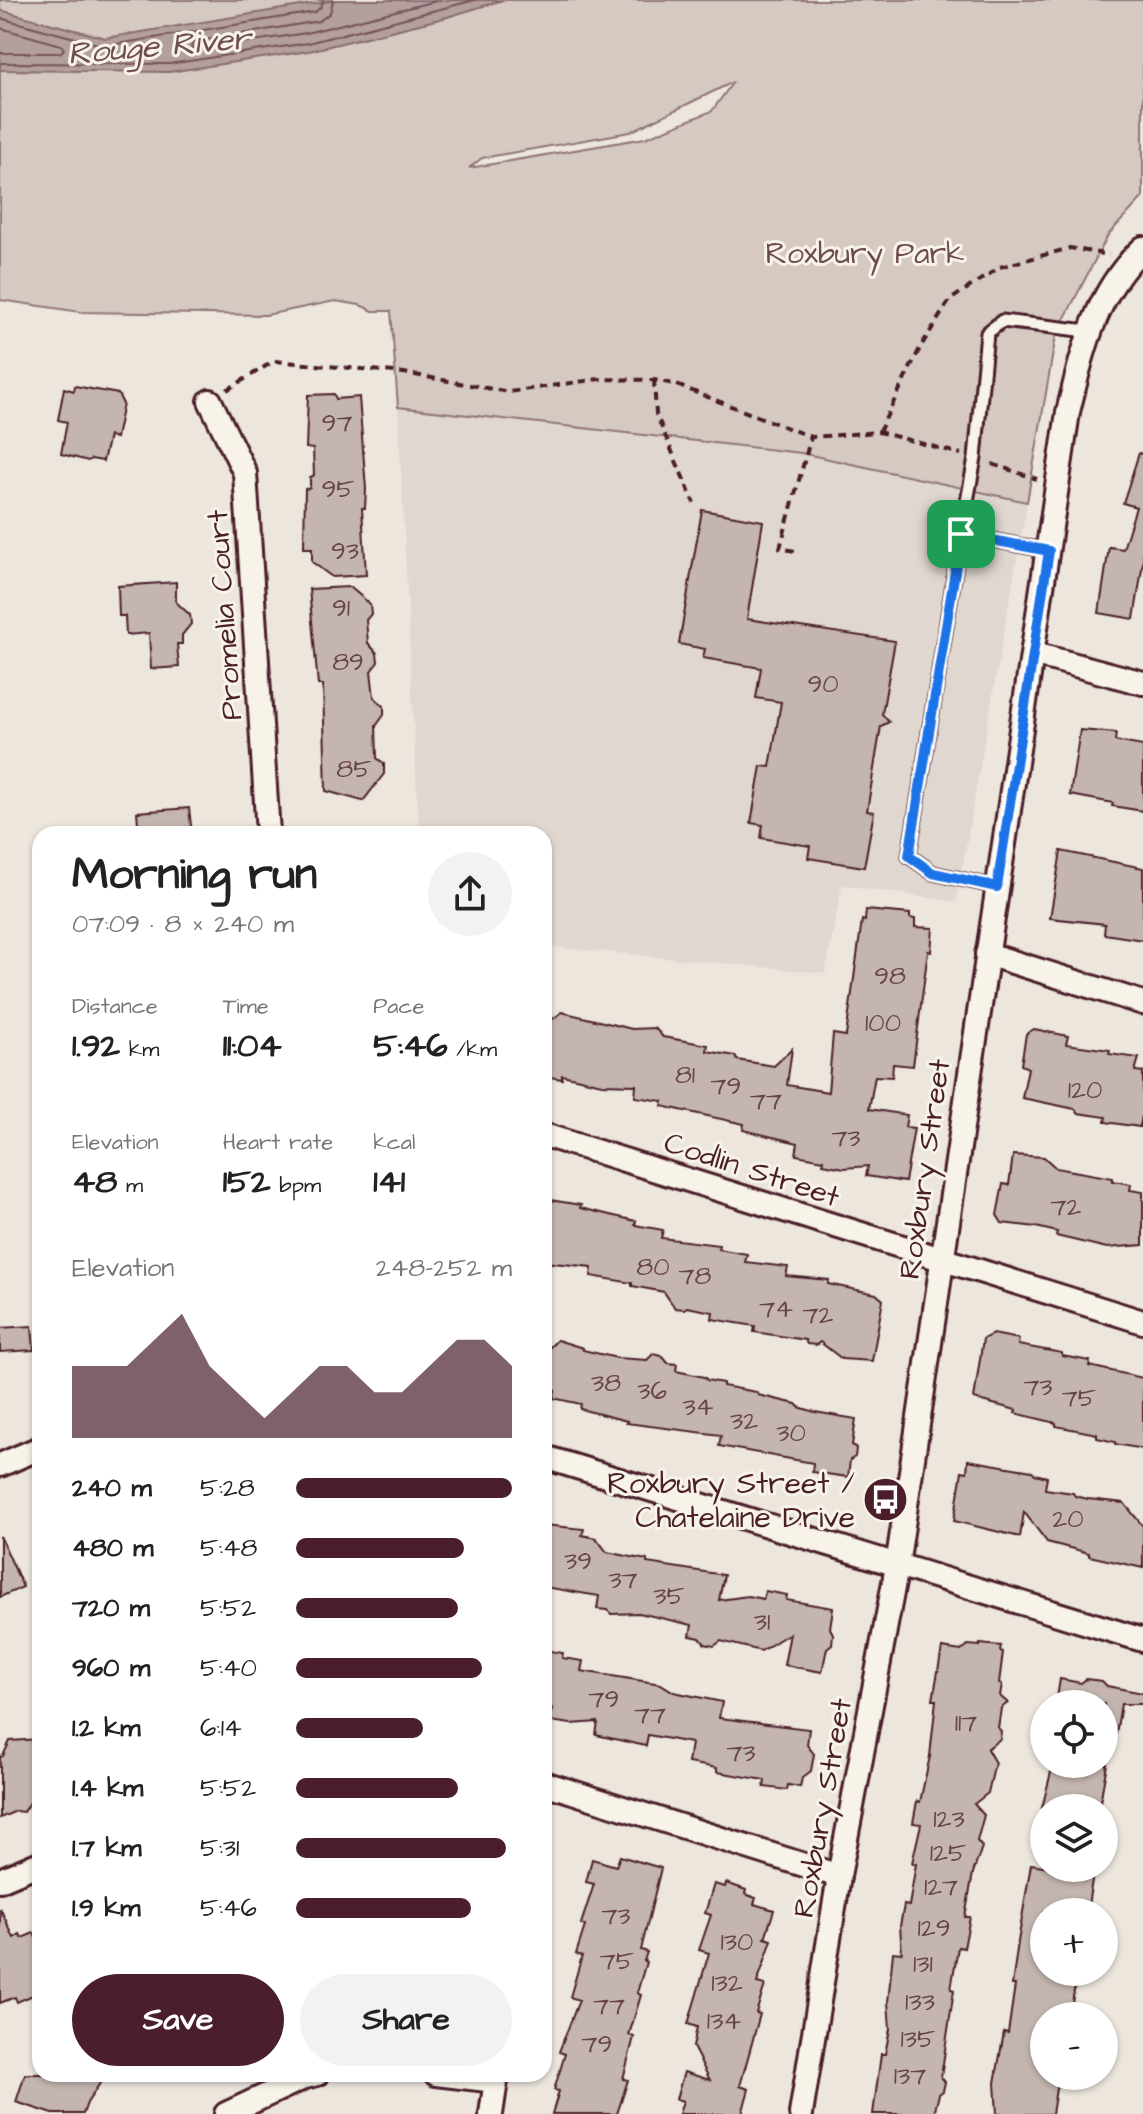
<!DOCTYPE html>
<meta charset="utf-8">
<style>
body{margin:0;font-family:"Architects Daughter",sans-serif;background:#f2f2f2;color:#222;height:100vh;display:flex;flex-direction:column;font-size:30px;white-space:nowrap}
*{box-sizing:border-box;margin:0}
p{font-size:26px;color:#767676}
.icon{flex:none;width:44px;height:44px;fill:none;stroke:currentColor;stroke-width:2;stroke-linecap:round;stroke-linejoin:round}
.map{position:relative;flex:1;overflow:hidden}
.sheet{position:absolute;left:32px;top:826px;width:520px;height:1256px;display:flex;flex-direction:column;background:#fff;border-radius:24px;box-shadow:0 2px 6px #0004}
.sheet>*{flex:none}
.controls{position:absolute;left:1030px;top:1690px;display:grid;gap:16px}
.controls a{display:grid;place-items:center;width:88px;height:88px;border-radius:50%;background:#fff;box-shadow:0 2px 6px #0004;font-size:40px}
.pin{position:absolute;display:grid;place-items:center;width:68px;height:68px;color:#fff;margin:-34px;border-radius:16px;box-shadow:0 4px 12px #0006}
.round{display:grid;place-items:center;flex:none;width:84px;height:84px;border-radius:42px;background:#f2f2f2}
.head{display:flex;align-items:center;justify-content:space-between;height:136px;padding:0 40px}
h1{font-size:44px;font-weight:700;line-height:60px}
.metrics{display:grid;grid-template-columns:repeat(3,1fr);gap:12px;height:136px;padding:8px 40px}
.metrics div{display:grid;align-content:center}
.metrics b{font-size:34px;font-weight:700}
.metrics small{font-size:22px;font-weight:400}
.metrics p{font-size:22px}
.chart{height:224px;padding:16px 40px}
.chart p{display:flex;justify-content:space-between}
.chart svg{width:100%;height:144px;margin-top:8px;fill:#4a1f2b;opacity:.7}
.action{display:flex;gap:16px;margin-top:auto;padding:16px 40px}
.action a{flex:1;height:92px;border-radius:48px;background:#4a1f2b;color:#fff;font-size:32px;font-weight:700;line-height:92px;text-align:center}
.action a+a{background:#f2f2f2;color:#222}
ul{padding:0 40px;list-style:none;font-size:26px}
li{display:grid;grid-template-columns:128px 96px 1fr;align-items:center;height:60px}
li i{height:20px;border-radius:10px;background:#4a1f2b}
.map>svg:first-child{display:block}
</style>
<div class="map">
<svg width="1143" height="2114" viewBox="0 0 1143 2114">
<rect width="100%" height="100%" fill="#ece6dd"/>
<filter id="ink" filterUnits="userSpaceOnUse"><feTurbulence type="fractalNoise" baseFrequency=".0125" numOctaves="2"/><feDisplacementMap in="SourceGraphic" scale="16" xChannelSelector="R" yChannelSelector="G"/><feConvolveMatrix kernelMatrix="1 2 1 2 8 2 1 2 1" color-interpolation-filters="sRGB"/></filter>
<g filter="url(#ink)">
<!-- built -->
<polygon fill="#e0d7d0" points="398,407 801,453 1027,502 956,902 842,885 825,973 544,946 544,834 419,834"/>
<!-- green -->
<path fill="#d5c9c2" stroke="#907476" stroke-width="2" fill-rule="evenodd" d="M0 0H1143V197L1108 235 1056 335 1027 502 801 453 398 407 391 311H373L360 305 335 301 266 315 81 312 0 300ZM733 82 712 111 645 138 469 168 482 158 630 132Z"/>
<!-- water -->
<polygon fill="#b39f9d" stroke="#896c6f" stroke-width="2" points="337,0 503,0 444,18 309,51 169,72 0,70 0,10 105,38"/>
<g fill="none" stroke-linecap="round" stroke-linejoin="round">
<!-- shore -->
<g stroke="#745259" stroke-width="2">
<polyline points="333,0 330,13 319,21 194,42 191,47 195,50 306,33 440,0"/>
<polyline points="0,18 105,46 315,12 321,7 323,0"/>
<polyline points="0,28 61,45 64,49 60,53 0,53"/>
<polyline points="0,63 169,64 308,43 475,0"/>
</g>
</g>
<!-- building -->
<g fill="#c4b5b0" stroke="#4a1f2b" stroke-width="2">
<polygon points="75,386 118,394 123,404 116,438 109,436 103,461 91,459 88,461 61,454 67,422 58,420 64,388 74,391"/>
<polygon points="334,394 336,399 359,397 366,489 365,508 362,508 366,575 332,577 312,562 312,548 304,548 305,489 310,488 310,478 314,475 313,449 306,448 308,395"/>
<polygon points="1139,453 1143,454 1143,563 1134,619 1099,613 1109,547 1123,549 1136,507 1123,503"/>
<polygon points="702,510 763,521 747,619 895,641 882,714 889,722 881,726 867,811 874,812 864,867 808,858 810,846 761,838 763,825 751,823 761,766 770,767 781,702 756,698 761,668 703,658 705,649 679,644"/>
<polygon points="176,582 176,602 190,615 191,624 182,635 182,644 177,644 179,667 151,669 149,633 126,635 125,616 119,616 118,586"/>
<polygon points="350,587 370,604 371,614 366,620 368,643 377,653 378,662 371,671 374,697 384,706 384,715 376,726 377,758 384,764 384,774 363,801 326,791 323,685 318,685 309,589"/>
<polygon points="1080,730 1116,733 1115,741 1143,746 1143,811 1112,806 1113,803 1070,795"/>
<polygon points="189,808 192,834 139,834 137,812"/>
<polygon points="1061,851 1143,868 1143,940 1104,934 1105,924 1050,918"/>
<polygon points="866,910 910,914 910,918 915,919 915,927 933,928 931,952 928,951 913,1066 893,1064 892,1077 875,1076 869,1109 907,1115 905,1127 914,1128 905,1182 866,1176 868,1166 844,1168 823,1164 824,1160 796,1155 798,1143 743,1130 744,1124 662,1106 663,1101 635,1097 636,1085 602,1084 562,1075 562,1079 544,1076 544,1042 548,1018 553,1019 562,1012 632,1029 655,1028 663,1037 708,1045 707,1051 735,1056 737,1060 762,1064 774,1066 792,1049 787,1085 828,1092 833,1034 846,1036 862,920 865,921"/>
<polygon points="1034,1029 1068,1036 1066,1044 1110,1050 1109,1054 1139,1058 1135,1071 1143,1072 1143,1109 1140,1127 1105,1122 1106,1117 1078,1113 1075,1109 1022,1098 1028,1068 1021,1065 1026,1034"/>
<polygon points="1013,1155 1044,1157 1056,1168 1113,1178 1113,1181 1131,1184 1130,1190 1143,1192 1143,1245 1107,1248 1056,1236 1057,1232 1036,1227 1002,1223 997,1215 1003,1184 1009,1185"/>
<polygon points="544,1199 581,1205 580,1208 636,1221 635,1225 663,1230 661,1238 719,1245 718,1249 747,1254 745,1262 788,1267 786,1276 829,1280 828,1284 876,1294 883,1300 872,1361 842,1359 820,1342 816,1345 807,1344 805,1340 754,1332 755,1326 712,1319 713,1312 687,1307 684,1309 675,1308 664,1292 632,1286 632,1283 591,1276 592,1267 544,1262"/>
<polygon points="32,1326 34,1350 0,1352 0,1328"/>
<polygon points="993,1334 1019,1339 1018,1345 1062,1353 1062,1356 1090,1361 1089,1366 1143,1378 1143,1449 1115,1444 1115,1442 1097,1438 1097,1434 1056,1426 1056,1423 1015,1413 1016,1410 974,1399 983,1339"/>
<polygon points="557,1340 583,1348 583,1350 617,1358 647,1360 653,1354 662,1356 668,1363 677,1364 676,1371 704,1377 707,1380 723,1383 723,1386 756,1392 758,1395 796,1404 799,1407 815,1412 856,1419 852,1445 856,1448 855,1457 850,1460 848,1477 812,1472 813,1463 719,1446 721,1435 626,1423 627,1421 580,1409 581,1404 553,1398 555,1391 544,1390 544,1353"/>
<polygon points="968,1460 1032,1471 1035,1474 1047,1477 1045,1489 1073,1493 1075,1496 1088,1499 1124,1503 1143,1526 1143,1568 1089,1556 1089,1553 1047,1542 1024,1512 1020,1537 954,1521 962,1471 967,1472"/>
<polygon points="544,1525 584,1529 582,1535 596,1538 607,1552 647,1560 647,1563 724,1575 719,1600 748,1596 763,1599 765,1591 787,1595 786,1600 833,1608 830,1628 833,1634 832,1644 827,1648 822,1672 784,1665 790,1633 761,1651 721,1641 714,1646 705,1644 700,1638 690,1636 692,1625 639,1613 611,1614 608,1610 597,1609 599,1596 544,1587"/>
<polygon points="0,1536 23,1587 0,1597"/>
<polygon points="980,1644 1001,1646 1000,1651 1003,1652 999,1683 1002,1684 1000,1696 1008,1703 1001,1708 998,1728 1001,1731 1000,1739 987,1749 995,1763 988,1793 974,1804 984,1815 977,1841 982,1847 973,1873 965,1917 970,1917 964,1948 958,1947 951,1989 954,1990 941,2077 945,2082 943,2091 939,2094 934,2114 873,2114 881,2054 885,2054 890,2029 888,2002 893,1952 902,1953 900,1926 904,1905 909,1906 916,1864 912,1863 921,1824 913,1823 917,1801 920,1802 930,1756 936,1700 933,1700 942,1648 961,1651 968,1645 980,1646"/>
<polygon points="544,1650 563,1653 562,1658 583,1661 581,1671 661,1684 674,1692 722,1702 719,1718 809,1729 807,1745 814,1754 811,1771 802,1778 800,1787 788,1785 787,1790 764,1787 765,1780 717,1772 717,1768 688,1763 691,1743 648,1735 646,1746 596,1735 598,1722 571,1724 550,1721 552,1708 544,1707"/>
<polygon points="1060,1679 1081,1683 1086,1679 1102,1681 1107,1686 1143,1693 1143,1704 1121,1704 1114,1746 1104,1745 1104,1704 1056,1704"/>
<polygon points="40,1739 40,1799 28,1804 23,1812 16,1811 0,1818 0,1757 3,1756 10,1741"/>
<polygon points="1053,1764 1107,1764 1099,1808 1042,1808"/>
<polygon points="620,1856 661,1868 641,1950 647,1952 644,1961 646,1962 637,1993 641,1995 629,2035 634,2037 623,2079 628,2080 617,2114 552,2114 559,2091 554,2090 565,2054 559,2052 579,2000 570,1997 582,1956 576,1954 585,1926 581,1924 594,1884 586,1882 592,1859 616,1866"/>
<polygon points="1031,1864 1093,1874 1087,1912 1044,1912 1044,1972 1077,1972 1070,2016 1044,2016 1044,2076 1058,2076 1052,2114 997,2114 995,2083 1004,2032 1008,2033 1015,1985 1012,1985 1018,1942"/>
<polygon points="726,1883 746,1890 745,1894 756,1898 754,1904 774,1910 765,1938 772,1940 757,1983 765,1985 756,2013 760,2014 740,2086 749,2089 742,2114 679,2114 683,2101 676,2099 684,2072 710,2080 693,2047 697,2027 688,2024 709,1953 699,1950 711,1915 705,1913 714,1884 725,1887"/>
<polygon points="0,1908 14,1938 20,1934 22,1938 34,1933 40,1946 40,1992 17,2002 15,1997 0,2003"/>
<polygon points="25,2074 106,2074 87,2103 83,2114 53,2114 16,2102"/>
</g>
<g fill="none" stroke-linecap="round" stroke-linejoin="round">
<defs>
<g id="lane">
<polyline points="961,534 975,458 987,333 1002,321 1088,331"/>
<polyline points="997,887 933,873 909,856 961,534 1049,551"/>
</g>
<g id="street">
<polyline points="210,401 245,473 268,834"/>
<polyline points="1034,654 1143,683"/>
<polyline points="987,954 1143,1003"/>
<polyline points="544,1135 1143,1322"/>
<polyline points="544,1457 1143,1640"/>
<polyline points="0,1465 40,1448"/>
<polyline points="544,1783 839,1876"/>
<polyline points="0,1880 40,1863"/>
<polyline points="436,2074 496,2081"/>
<polyline points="226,2114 305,2077 317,2074"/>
<polyline points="491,2114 497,2074"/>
<path d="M801 2114 839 1876 897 1566 1068 412C1083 351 1095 293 1143 248"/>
</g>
</defs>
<!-- lane casing -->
<use href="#lane" stroke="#4a1f2b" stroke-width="17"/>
<!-- street casing -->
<use href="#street" stroke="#4a1f2b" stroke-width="28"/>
<!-- path -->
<g stroke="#4a1f2b" stroke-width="4" stroke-dasharray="8 6" stroke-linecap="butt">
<polyline points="654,380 656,414 694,503"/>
<polyline points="227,390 274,361 404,373 509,392 599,379 654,380 674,384 811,437 879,432 961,454"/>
<polyline points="879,432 921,346 950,300 1000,267 1070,248 1109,255"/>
<polyline points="992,464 1037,479"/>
<polyline points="795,551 780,548 811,437"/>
</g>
<!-- lane -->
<use href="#lane" stroke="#f7f3e8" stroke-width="11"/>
<!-- street -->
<use href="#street" stroke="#f7f3e8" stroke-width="22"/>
</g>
</g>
<g fill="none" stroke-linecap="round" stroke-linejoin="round" filter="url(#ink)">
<defs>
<polygon id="route" points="961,534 1049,551 997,887 933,873 909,856"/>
</defs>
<!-- route casing -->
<use href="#route" stroke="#fff" stroke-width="16"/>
<!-- route -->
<use href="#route" stroke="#1a73e8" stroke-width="10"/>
</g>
<!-- icons -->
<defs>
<symbol id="bus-disc" viewBox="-11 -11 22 22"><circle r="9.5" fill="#4a1f2b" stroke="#f7f3e8"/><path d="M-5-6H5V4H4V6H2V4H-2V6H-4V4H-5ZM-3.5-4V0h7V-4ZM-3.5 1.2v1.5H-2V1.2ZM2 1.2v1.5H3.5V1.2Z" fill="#fff"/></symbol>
</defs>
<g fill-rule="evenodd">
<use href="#bus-disc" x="860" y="1474" width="51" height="51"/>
</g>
<g text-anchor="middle" stroke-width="6" stroke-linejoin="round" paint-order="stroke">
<!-- number labels -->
<g font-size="26" fill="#68444c">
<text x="337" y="431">97</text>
<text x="338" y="497">95</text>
<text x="345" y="559">93</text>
<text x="341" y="616">91</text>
<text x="348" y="670">89</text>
<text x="823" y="692">90</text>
<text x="354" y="777">85</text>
<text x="890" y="984">98</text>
<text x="883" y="1031">100</text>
<text x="685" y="1083">81</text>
<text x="726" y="1094">79</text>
<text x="1085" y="1098">120</text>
<text x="766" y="1109">77</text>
<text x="846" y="1146">73</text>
<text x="1066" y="1215">72</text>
<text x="653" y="1275">80</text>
<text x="695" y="1284">78</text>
<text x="776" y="1317">74</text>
<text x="818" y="1323">72</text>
<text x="606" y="1391">38</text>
<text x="1038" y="1395">73</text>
<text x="652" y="1399">36</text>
<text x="1079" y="1406">75</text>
<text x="698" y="1415">34</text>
<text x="744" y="1429">32</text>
<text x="791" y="1441">30</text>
<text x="1068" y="1527">20</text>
<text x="578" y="1569">39</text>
<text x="623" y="1588">37</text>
<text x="669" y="1604">35</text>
<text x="762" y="1630">31</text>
<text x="604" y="1707">79</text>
<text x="650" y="1723">77</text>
<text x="966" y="1731">117</text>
<text x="741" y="1761">73</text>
<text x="949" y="1827">123</text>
<text x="948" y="1861">125</text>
<text x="941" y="1895">127</text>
<text x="616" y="1924">73</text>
<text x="934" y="1936">129</text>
<text x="737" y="1950">130</text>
<text x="617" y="1969">75</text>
<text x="923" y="1972">131</text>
<text x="727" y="1991">132</text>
<text x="920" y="2010">133</text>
<text x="609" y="2014">77</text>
<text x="724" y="2029">134</text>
<text x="918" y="2047">135</text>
<text x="597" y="2052">79</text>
<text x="910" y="2084">137</text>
</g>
<!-- park labels -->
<g font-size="30" fill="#6d4a51" stroke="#f7f3e8">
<text x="865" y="263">Roxbury Park</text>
</g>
<!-- street labels -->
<g font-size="30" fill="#4a1f2b" stroke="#f7f3e8">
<text transform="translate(224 615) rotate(-94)" y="10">Promelia Court</text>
<text transform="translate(752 1169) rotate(18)" y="10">Codlin Street</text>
<text transform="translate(924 1169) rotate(-82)" y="10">Roxbury Street</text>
<text transform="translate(822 1808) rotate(-80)" y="10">Roxbury Street</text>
</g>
<!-- poi labels -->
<g font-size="30" fill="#4a1f2b" stroke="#f7f3e8" text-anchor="end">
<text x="855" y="1493">Roxbury Street /<tspan x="855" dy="34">Chatelaine Drive</tspan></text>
</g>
<!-- water labels -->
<g font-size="32" font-style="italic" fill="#6f4c53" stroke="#f7f3e8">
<text transform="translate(159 45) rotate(-5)" y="11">Rouge River</text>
</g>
</g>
</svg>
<div class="controls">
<a><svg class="icon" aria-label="locate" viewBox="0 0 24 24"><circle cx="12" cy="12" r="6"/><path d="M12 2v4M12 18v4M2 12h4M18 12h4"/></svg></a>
<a><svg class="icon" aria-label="layers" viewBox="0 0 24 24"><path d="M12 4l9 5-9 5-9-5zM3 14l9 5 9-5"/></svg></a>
<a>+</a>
<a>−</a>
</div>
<div class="pin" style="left:961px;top:534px;background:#1e9e55"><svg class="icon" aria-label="arrive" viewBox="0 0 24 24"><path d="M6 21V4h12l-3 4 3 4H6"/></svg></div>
<section class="sheet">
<div class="head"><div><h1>Morning run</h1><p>07:09 · 8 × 240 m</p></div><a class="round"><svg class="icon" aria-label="share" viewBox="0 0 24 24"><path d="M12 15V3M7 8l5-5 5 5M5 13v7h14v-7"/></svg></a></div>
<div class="metrics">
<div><p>Distance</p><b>1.92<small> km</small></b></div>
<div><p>Time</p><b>11:04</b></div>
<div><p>Pace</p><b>5:46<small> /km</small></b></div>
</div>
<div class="metrics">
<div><p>Elevation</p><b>48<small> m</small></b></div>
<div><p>Heart rate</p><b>152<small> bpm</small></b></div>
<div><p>kcal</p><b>141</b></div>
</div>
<div class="chart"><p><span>Elevation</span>248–252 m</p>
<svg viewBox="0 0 160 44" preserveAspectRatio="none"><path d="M0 44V22L10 22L20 22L30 14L40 6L50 22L60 30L70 38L80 30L90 22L100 22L110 30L120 30L130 22L140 14L150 14L160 22V44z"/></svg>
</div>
<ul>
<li><b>240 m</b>5:28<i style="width:100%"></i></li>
<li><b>480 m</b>5:48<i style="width:78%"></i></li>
<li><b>720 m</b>5:52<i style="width:75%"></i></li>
<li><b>960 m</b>5:40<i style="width:86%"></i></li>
<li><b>1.2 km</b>6:14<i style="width:59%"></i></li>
<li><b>1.4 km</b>5:52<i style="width:75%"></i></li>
<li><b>1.7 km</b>5:31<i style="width:97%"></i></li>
<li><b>1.9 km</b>5:46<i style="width:81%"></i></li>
</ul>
<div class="action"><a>Save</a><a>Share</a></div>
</section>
</div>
